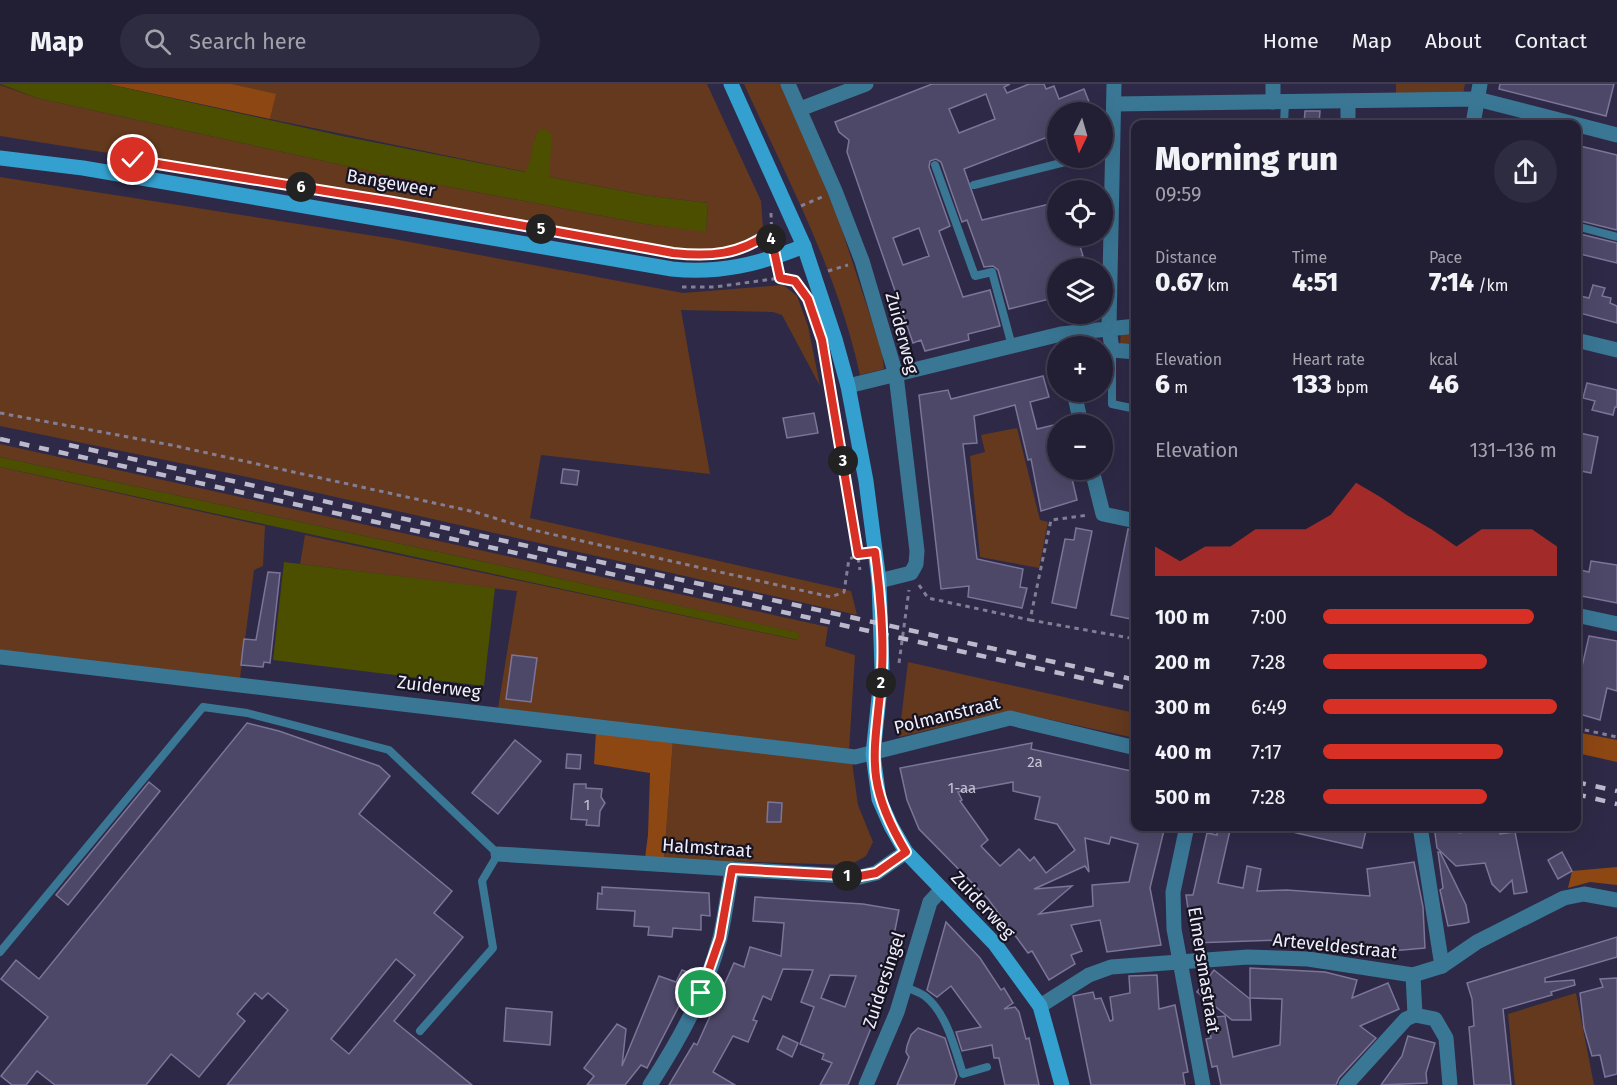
<!DOCTYPE html>
<meta charset="utf-8">
<style>
body{margin:0;font-family:"Fira Sans",sans-serif;background:#2e2c40;color:#f1f3f6;height:100vh;display:flex;flex-direction:column;font-size:22px;white-space:nowrap}
*{box-sizing:border-box;margin:0}
p{font-size:20px;color:#a2a2ac}
.icon{flex:none;width:33px;height:33px;fill:none;stroke:currentColor;stroke-width:2;stroke-linecap:round;stroke-linejoin:round}
.map{position:relative;flex:1;overflow:hidden}
.drawer{position:absolute;left:1131px;top:36px;width:450px;height:711px;display:flex;flex-direction:column;background:#221f34;border-radius:12px;box-shadow:0 6px 24px #0002,0 0 0 2px #3f3d4f}
.drawer>*{flex:none}
.needle{width:39px;rotate:185deg}
.tools{position:absolute;left:1047px;top:18px;display:grid;gap:12px}
.tools a{display:grid;place-items:center;width:66px;height:66px;border-radius:50%;background:#221f34;box-shadow:0 6px 24px #0002,0 0 0 2px #3f3d4f;font-size:30px}
.pin{position:absolute;display:grid;place-items:center;width:51px;height:51px;color:#fff;margin:-26px;border:3px solid #fff;border-radius:50%;box-shadow:0 2px 6px #0007}
.km{position:absolute;width:30px;height:30px;margin:-15px;border-radius:50%;background:#222;color:#fff;font-size:16px;line-height:30px;text-align:center}
.round{display:grid;place-items:center;flex:none;width:63px;height:63px;border-radius:32px;background:#2e2c40}
.head{display:flex;align-items:center;justify-content:space-between;height:102px;padding:0 24px}
h1{font-size:33px;font-weight:800;line-height:45px}
.metrics{display:grid;grid-template-columns:repeat(3,1fr);gap:9px;height:102px;padding:6px 24px}
.metrics div{display:grid;align-content:center}
.metrics b{font-size:26px;font-weight:800}
.metrics small{font-size:16px;font-weight:400}
.metrics p{font-size:16px}
.chart{height:168px;padding:12px 24px}
.chart p{display:flex;justify-content:space-between}
.chart svg{width:100%;height:108px;margin-top:6px;fill:#d93025;opacity:.7}
ul{padding:0 24px;list-style:none;font-size:20px}
li{display:grid;grid-template-columns:96px 72px 1fr;align-items:center;height:45px}
li i{height:15px;border-radius:8px;background:#d93025}
header{display:flex;align-items:center;gap:36px;box-sizing:border-box;height:84px;padding:0 30px;background:#221f34;border-bottom:2px solid #3f3d4f}
header strong{font-size:28px}
nav{display:flex;gap:33px;margin-inline-start:auto;font-size:21px}
.search{width:420px;height:54px;background:#2e2c40;display:flex;align-items:center;gap:15px;box-sizing:border-box;padding:0 21px;border-radius:33px;color:#a2a2ac;font-size:22px}
.map>svg:first-child{display:block}
</style>
<header>
<strong>Map</strong>
<div class="search"><svg class="icon" aria-label="search" viewBox="0 0 24 24"><circle cx="10" cy="10" r="6"/><path d="M15 15l6 6"/></svg>Search here</div>
<nav><a>Home</a><a>Map</a><a>About</a><a>Contact</a></nav>
</header>
<div class="map">
<svg width="1617" height="1001" viewBox="0 0 1617 1001">
<rect width="100%" height="100%" fill="#2e2946"/>
<!-- green -->
<g fill="#64391e">
<path d="M191 0H707L761 117 763 144C746 166 713 169 687 168L401 115 0 52V1L37 14 392 92 645 140 706 147 708 119 650 112 549 93 536 51 531 79 526 88 270 35 274 17Z"/>
<path d="M744 0H782L838 134 882 268 884 285 860 291C838 189 787 94 744 0Z"/>
<polygon points="1396,0 1465,0 1463,10 1396,10"/>
<polygon points="0,93 394,155 683,209 783,201 797,212 808,242 820,302 782,231 773,228 681,226 710,390 541,371 530,434 851,507 857,531 238,391 0,342"/>
<polygon points="1121,246 1135,246 1135,262 1120,261"/>
<polygon points="1017,344 1040,436 1048,438 1039,484 980,473 970,372 985,368 981,351"/>
<polygon points="0,360 828,543 825,562 855,571 849,667 498,624 517,507 300,480 305,451 797,556 798,549 531,488 0,373"/>
<polygon points="0,383 265,442 263,482 254,486 240,594 0,566"/>
<polygon points="908,578 1135,629 1135,654 1010,627 899,653"/>
<polygon points="673,656 852,678 858,721 873,758 866,772 850,781 664,775"/>
<polygon points="1576,909 1594,1001 1515,1001 1508,930"/>
</g>
<!-- forest -->
<g fill="#8d4713">
<polygon points="108,0 231,0 276,10 270,35"/>
<polygon points="596,648 673,656 664,775 645,774 648,751 650,689 594,680"/>
<polygon points="1576,648 1617,656 1617,678 1577,669"/>
<polygon points="1617,783 1617,801 1590,798 1568,804 1572,787"/>
</g>
<!-- water -->
<g fill="#4c4e00">
<path d="M0 0H108L342 52 525 88C534 75 530 56 540 46H547L552 51 549 93 650 112 708 119 706 148 645 140 392 92 37 14Z"/>
<polygon points="0,373 531,488 799,549 798,556 0,383"/>
<polygon points="284,478 495,504 484,602 273,576"/>
</g>
<!-- building -->
<g fill="#4d4868" stroke="#7b7598" stroke-width="1.5" fill-rule="evenodd">
<path d="M932 0H1010L1004 3 1007 9 1029 0H1044L1046 5 1054 2 1059 15 1084 5 1093 28H1058V49L964 85 982 136 1058 118V152H1077L1083 172 1072 175 1075 184H1058V213L1009 225 998 186 993 182 984 183 967 136 962 138 941 78 936 75 930 77 929 83 950 142 939 147 963 213 990 206 1000 242 968 250 969 256 925 267 921 256 913 259 847 68 849 56 839 48 835 38ZM986 10 995 35 959 49 949 25ZM919 144 929 172 903 181 893 154Z"/>
<polygon points="1500,0 1614,0 1606,32 1499,5"/>
<polygon points="1305,27 1320,27 1319,40 1304,40"/>
<polygon points="1576,61 1617,71 1617,146 1576,136"/>
<polygon points="1576,149 1617,159 1617,179 1576,169"/>
<polygon points="1593,201 1605,204 1602,212 1611,214 1610,219 1617,222 1617,239 1576,228 1576,211 1589,214"/>
<polygon points="1043,292 1049,313 1030,318 1037,345 1058,340 1058,386 1070,386 1077,416 1041,427 1031,375 1028,376 1015,321 974,332 977,359 963,360 977,475 1023,485 1020,503 1027,504 1022,524 968,513 969,502 941,505 919,311 948,306 951,315"/>
<polygon points="1587,299 1617,306 1617,323 1615,323 1613,331 1592,326 1595,317 1583,314"/>
<polygon points="814,329 818,349 787,354 783,334"/>
<polygon points="1580,349 1598,353 1591,389 1576,386"/>
<polygon points="563,385 579,387 577,401 561,399"/>
<polygon points="1076,444 1092,447 1076,524 1052,519 1065,455 1074,456"/>
<polygon points="1128,445 1136,447 1136,536 1111,531"/>
<polygon points="1591,477 1617,481 1617,519 1576,511 1576,485 1589,488"/>
<polygon points="268,488 280,489 270,579 264,578 263,583 241,581 244,555 256,556"/>
<polygon points="1589,552 1617,557 1617,607 1607,604 1600,636 1576,629 1576,609"/>
<polygon points="512,571 537,574 531,618 506,615"/>
<path d="M247 639 279 647 379 682 390 692 359 730 452 807 434 829 463 853 394 937 472 1001H227L288 926 268 909 262 915 255 909 237 930 245 937 199 993 171 970 146 1001H55L37 987 26 1001H12L1 992 48 933 1 895 16 876 39 895ZM396 875 415 891 349 970 331 955Z"/>
<polygon points="515,656 541,677 498,730 472,709"/>
<path d="M1032 659 1031 665 1136 688V742H1165L1150 804 1161 861 1107 868 1100 836 1071 841 1082 867 1071 871 1075 880 1049 896 1032 867 1028 869 988 815 919 745 907 716 900 684ZM1013 698V707L1040 713 1035 735 1057 740 1075 766 1046 789 1034 773 1030 777 1019 765 1000 782 981 762 988 756 960 717 962 716 958 708ZM1111 753 1138 760 1129 798 1092 801 1093 822 1039 830 1072 802 1034 805 1085 782 1089 788 1085 754 1109 760Z"/>
<polygon points="567,670 581,671 580,685 566,684"/>
<polygon points="149,698 160,707 68,821 56,811"/>
<polygon points="574,700 586,700 586,704 602,705 601,713 605,719 600,727 599,742 586,741 587,736 571,735"/>
<polygon points="768,718 782,719 781,738 767,738"/>
<polygon points="1217,742 1231,742 1218,799 1243,804 1247,782 1261,785 1257,807 1287,806 1370,812 1367,785 1414,778 1423,823 1425,864 1380,868 1282,856 1193,859 1186,811 1193,811 1207,749 1217,751"/>
<polygon points="1292,742 1367,742 1362,764 1292,748"/>
<polygon points="1434,742 1458,742 1459,749 1499,743 1500,750 1515,748 1527,808 1514,810 1512,796 1500,808 1492,800 1485,779 1456,782 1437,764"/>
<polygon points="1438,768 1440,768 1466,821 1469,838 1466,839 1448,842 1440,806 1443,804"/>
<polygon points="1562,768 1572,787 1558,795 1548,776"/>
<polygon points="602,803 709,809 710,832 701,831 701,846 673,844 672,853 648,851 649,843 634,842 635,827 597,825 598,809 602,810"/>
<path d="M755 813 863 820 899 826 890 871 895 872 884 912 848 1001H820L832 979 822 975 824 970 800 960 814 923 801 918 813 886 783 885 771 916 763 912 753 936 757 937 748 958 733 952 713 988 735 1001H669L694 959 697 961 734 879 744 883 750 863 781 872 784 839 753 837ZM830 891 856 892 845 923 821 914Z"/>
<polygon points="946,838 980,874 1001,906 1004,904 1013,919 1004,925 1015,923 1019,928 1026,955 1029,954 1039,1001 1005,1001 999,974 994,974 992,961 962,967 956,948 981,943 951,902 937,913 927,906"/>
<polygon points="1617,853 1617,873 1545,894 1545,898 1574,896 1575,901 1551,908 1552,911 1503,925 1511,1001 1474,1001 1469,943 1474,942 1472,915 1467,899"/>
<polygon points="1250,884 1325,888 1357,896 1352,914 1388,899 1399,925 1360,942 1376,954 1339,994 1336,1001 1221,1001 1217,982 1212,983 1206,955 1211,954 1208,934 1225,932 1233,973 1280,961 1282,915 1250,914"/>
<polygon points="682,886 695,891 647,984 641,981 625,1001 587,1001 594,992 584,984 617,940 626,945 622,982 659,892 676,898"/>
<polygon points="1214,886 1250,915 1251,936 1232,936 1197,908"/>
<polygon points="1157,891 1159,925 1175,921 1188,988 1183,989 1185,1001 1091,1001 1073,912 1093,908 1095,915 1101,914 1110,937 1113,936 1110,913 1130,909 1129,892"/>
<polygon points="1617,894 1617,990 1605,993 1600,971 1592,972 1584,944 1580,909 1603,903 1600,895"/>
<polygon points="506,924 552,928 550,961 504,957"/>
<polygon points="918,944 945,954 957,992 954,1001 897,1001 909,973 906,968 907,962 911,951"/>
<polygon points="783,952 798,959 792,973 777,965"/>
<polygon points="1408,952 1435,959 1426,989 1427,999 1381,1001 1402,972"/>
</g>
<g fill="none" stroke-linecap="round" stroke-linejoin="round">
<!-- path -->
<g stroke="#827e96" stroke-width="3" stroke-dasharray="4.5 4.5" stroke-linecap="butt">
<polyline points="226,91 536,144"/>
<polyline points="801,122 822,113"/>
<polyline points="771,129 772,157"/>
<polyline points="749,162 770,148"/>
<polyline points="779,187 780,194 795,197 801,205"/>
<polyline points="828,187 848,181"/>
<polyline points="682,203 715,203 780,194"/>
<polyline points="833,314 860,486"/>
<polyline points="0,329 171,361 475,428 533,446 831,513 844,508 849,475 862,470"/>
<polyline points="919,501 928,514 1030,536 1051,436 1089,431"/>
<polyline points="1030,536 1136,555"/>
<polyline points="899,579 909,506"/>
<polyline points="1576,644 1617,653"/>
</g>
<!-- lane -->
<g stroke="#3a7795" stroke-width="8">
<polyline points="1284,40 1285,18"/>
<polyline points="935,81 975,192 992,188 1012,262"/>
<polyline points="974,101 1081,74"/>
<polyline points="1576,142 1617,153"/>
<polyline points="1112,266 1112,320 1136,325"/>
<polyline points="0,868 203,623 247,629 389,666 498,770 482,797 493,864 420,947"/>
<path d="M904 902C911 906 920 908 926 913 947 930 955 965 963 990L987 983"/>
</g>
<!-- street -->
<g stroke="#3a7795" stroke-width="15">
<polyline points="788,0 835,107 862,177 896,291 917,467 916,480 911,489 879,497"/>
<polyline points="1114,0 1109,243 1112,266 1136,268"/>
<polyline points="1273,0 1273,18"/>
<polyline points="1114,20 1477,15 1617,51"/>
<polyline points="800,25 866,0"/>
<polyline points="1348,40 1348,17"/>
<polyline points="1473,40 1480,0"/>
<polyline points="1576,256 1617,266"/>
<polyline points="848,302 1061,250 1136,242"/>
<polyline points="1074,308 1081,340"/>
<polyline points="1092,386 1103,430 1136,437"/>
<polyline points="1576,531 1617,540"/>
<polyline points="0,573 855,673 1010,634 1136,664"/>
<polyline points="1187,742 1173,808 1174,845 1203,1001"/>
<polyline points="1420,742 1442,882"/>
<polyline points="498,770 860,793 876,789 906,768"/>
<polyline points="1413,891 1415,931"/>
<polyline points="1040,922 1089,891 1111,883 1179,878 1248,873 1308,875 1413,891 1442,882 1477,858 1564,814 1584,810 1617,816"/>
<polyline points="1415,931 1435,935 1446,954 1450,1001"/>
<path d="M650 1001C680 955 706 908 720 854 725 832 728 808 732 785"/>
<polyline points="866,1001 897,928 930,818 942,805"/>
<polyline points="1346,1001 1406,935 1415,931"/>
</g>
<!-- secondary -->
<g stroke="#33a0cf" stroke-width="15">
<polyline points="731,0 804,162 835,255 848,302 866,397 879,497 882,585 873,670 879,715 891,742 906,768 995,860 1040,922 1062,1001"/>
<path d="M0 74 83 84 672 185C719 190 760 180 804 162"/>
</g>
<!-- rail -->
<g stroke="#bcb9cc" stroke-width="4.5" stroke-dasharray="10 10" stroke-linecap="butt">
<polyline points="0,355 1136,606"/>
<polyline points="69,361 1136,596"/>
<polyline points="1576,698 1617,707"/>
<polyline points="1576,710 1617,720"/>
</g>
</g>
<g fill="none" stroke-linecap="round" stroke-linejoin="round">
<defs>
<path id="route" d="M133 76 393 118 673 169C709 173 741 171 770 148L780 194 795 197 808 215 822 256 858 470 875 468C880 507 884 548 882 587 876 667 861 694 906 768L876 789 860 792 732 785 720 854 701 909"/>
</defs>
<!-- route casing -->
<use href="#route" stroke="#fff" stroke-width="12"/>
<!-- route -->
<use href="#route" stroke="#d93025" stroke-width="8"/>
</g>
<g text-anchor="middle" stroke-width="4.5" stroke-linejoin="round" paint-order="stroke">
<!-- number labels -->
<g font-size="15" fill="#c7c4d8">
<text x="1035" y="683">2a</text>
<text x="962" y="709">1-aa</text>
<text x="587" y="726">1</text>
</g>
<!-- street labels -->
<g font-size="18" fill="#f0eefe" stroke="#161421">
<text transform="translate(391 99) rotate(10)" y="6">Bangeweer</text>
<text transform="translate(902 249) rotate(75)" y="6">Zuiderweg</text>
<text transform="translate(439 603) rotate(7)" y="6">Zuiderweg</text>
<text transform="translate(947 631) rotate(-14)" y="6">Polmanstraat</text>
<text transform="translate(707 764) rotate(4)" y="6">Halmstraat</text>
<text transform="translate(983 821) rotate(47)" y="6">Zuiderweg</text>
<text transform="translate(1335 862) rotate(6)" y="6">Arteveldestraat</text>
<text transform="translate(1204 886) rotate(81)" y="6">Elmersmastraat</text>
<text transform="translate(884 896) rotate(-72)" y="6">Zuidersingel</text>
</g>
</g>
</svg>
<div class="tools">
<a><svg class="needle" viewBox="-14 -14 28 28"><path d="M0-13l5 13h-10z" fill="#e53935"/><path d="M0 13l5-13h-10z" fill="#a2a2ac"/></svg></a>
<a><svg class="icon" aria-label="locate" viewBox="0 0 24 24"><circle cx="12" cy="12" r="6"/><path d="M12 2v4M12 18v4M2 12h4M18 12h4"/></svg></a>
<a><svg class="icon" aria-label="layers" viewBox="0 0 24 24"><path d="M12 4l9 5-9 5-9-5zM3 14l9 5 9-5"/></svg></a>
<a>+</a>
<a>−</a>
</div>
<div class="pin" style="left:701px;top:909px;background:#1e9e55"><svg class="icon" aria-label="arrive" viewBox="0 0 24 24"><path d="M6 21V4h12l-3 4 3 4H6"/></svg></div>
<div class="pin" style="left:133px;top:76px;background:#d93025"><svg class="icon" aria-label="check" viewBox="0 0 24 24"><path d="M5 12l5 5 9-10"/></svg></div>
<b class="km" style="left:847px;top:792px">1</b>
<b class="km" style="left:881px;top:599px">2</b>
<b class="km" style="left:843px;top:377px">3</b>
<b class="km" style="left:771px;top:155px">4</b>
<b class="km" style="left:541px;top:145px">5</b>
<b class="km" style="left:301px;top:103px">6</b>
<section class="drawer">
<div class="head"><div><h1>Morning run</h1><p>09:59</p></div><a class="round"><svg class="icon" aria-label="share" viewBox="0 0 24 24"><path d="M12 15V3M7 8l5-5 5 5M5 13v7h14v-7"/></svg></a></div>
<div class="metrics">
<div><p>Distance</p><b>0.67<small> km</small></b></div>
<div><p>Time</p><b>4:51</b></div>
<div><p>Pace</p><b>7:14<small> /km</small></b></div>
</div>
<div class="metrics">
<div><p>Elevation</p><b>6<small> m</small></b></div>
<div><p>Heart rate</p><b>133<small> bpm</small></b></div>
<div><p>kcal</p><b>46</b></div>
</div>
<div class="chart"><p><span>Elevation</span>131–136 m</p>
<svg viewBox="0 0 160 44" preserveAspectRatio="none"><path d="M0 44V32L10 38L20 32L30 32L40 25L50 25L60 25L70 19L80 6L90 12L100 19L110 25L120 32L130 25L140 25L150 25L160 32V44z"/></svg>
</div>
<ul>
<li><b>100 m</b>7:00<i style="width:90%"></i></li>
<li><b>200 m</b>7:28<i style="width:70%"></i></li>
<li><b>300 m</b>6:49<i style="width:100%"></i></li>
<li><b>400 m</b>7:17<i style="width:77%"></i></li>
<li><b>500 m</b>7:28<i style="width:70%"></i></li>
</ul>
</section>
</div>
